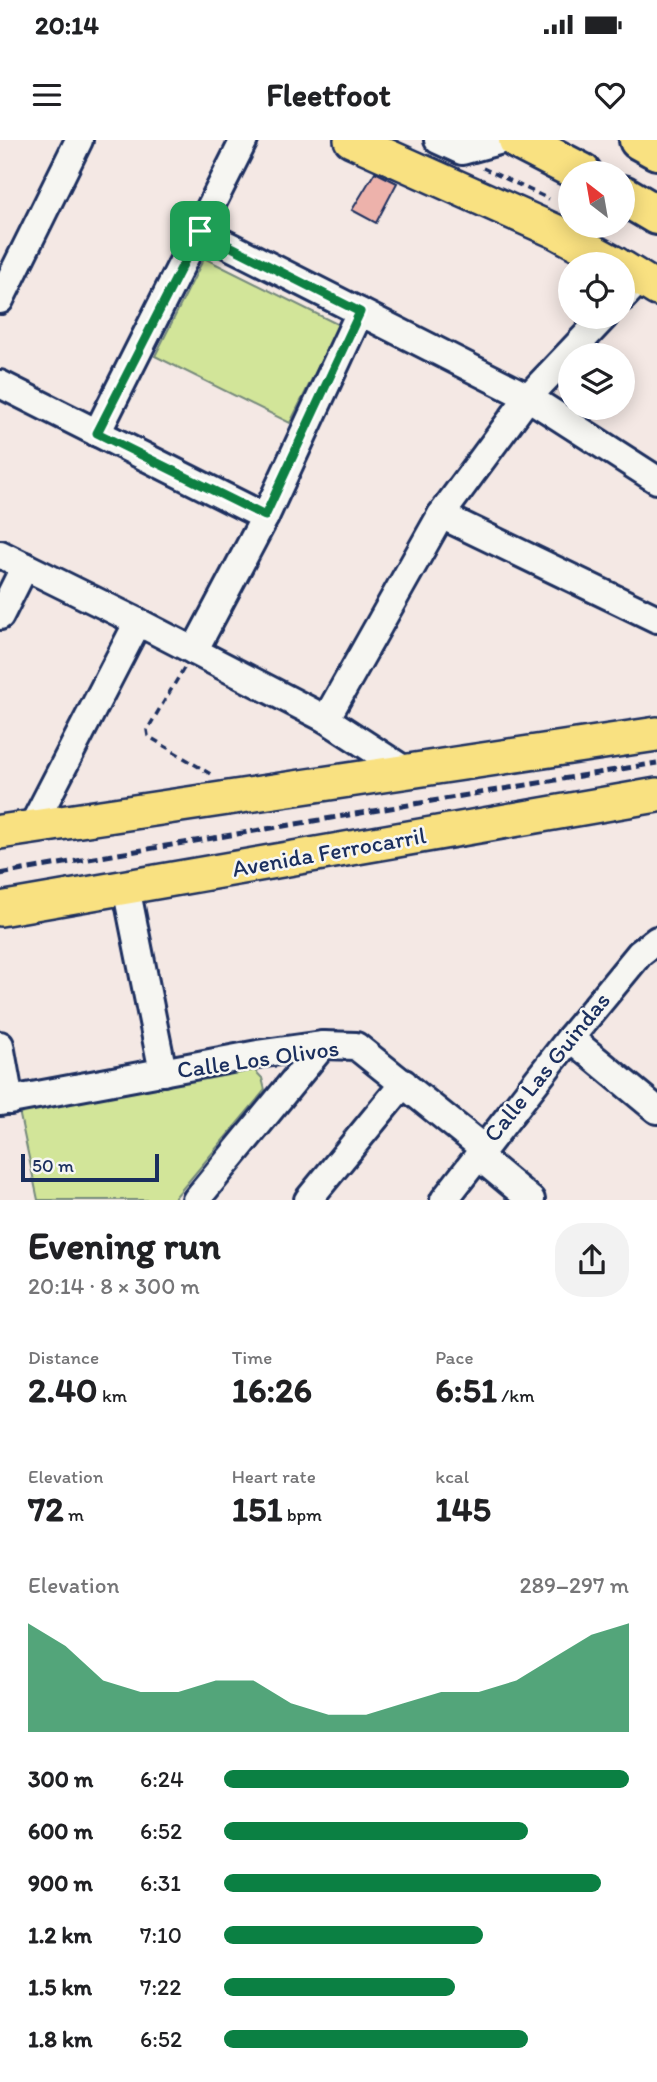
<!DOCTYPE html>
<meta charset="utf-8">
<style>
body{margin:0;font-family:Itim,sans-serif;background:#f2f2f2;color:#202124;height:100vh;display:flex;flex-direction:column;font-size:26px;white-space:nowrap}
*{box-sizing:border-box;margin:0}
p{font-size:23px;color:#757577}
.icon{flex:none;width:38px;height:38px;fill:none;stroke:currentColor;stroke-width:2;stroke-linecap:round;stroke-linejoin:round}
.map{position:relative;height:1060px;overflow:hidden}
.drawer{display:flex;flex-direction:column;background:#fff;flex:1}
.drawer>*{flex:none}
.needle{width:46px;rotate:329deg}
.controls{position:absolute;left:558px;top:21px;display:grid;gap:14px}
.controls a{display:grid;place-items:center;width:77px;height:77px;border-radius:50%;background:#fff;box-shadow:0 4px 18px #0003;font-size:35px}
.scale{position:absolute;left:21px;bottom:18px;width:138px;box-sizing:border-box;padding-left:7px;border:4px solid #1b2f5e;border-top:0;font-size:19px;line-height:24px;white-space:nowrap;color:#1b2f5e;-webkit-text-stroke:5px #f6f6f2;paint-order:stroke}
.pin{position:absolute;display:grid;place-items:center;width:60px;height:60px;color:#fff;margin:-30px;border-radius:14px;box-shadow:0 4px 10px #0006}
.round{display:grid;place-items:center;flex:none;width:74px;height:74px;border-radius:28px;background:#f2f2f2}
.headline{display:flex;align-items:center;justify-content:space-between;height:119px;padding:0 28px}
h1{font-size:38px;font-weight:700;line-height:52px}
.metrics{display:grid;grid-template-columns:repeat(3,1fr);gap:10px;height:119px;padding:7px 28px}
.metrics div{display:grid;align-content:center}
.metrics b{font-size:35px;font-weight:700}
.metrics small{font-size:19px;font-weight:400}
.metrics p{font-size:19px}
.chart{height:196px;padding:14px 28px}
.chart p{display:flex;justify-content:space-between}
.chart svg{width:100%;height:126px;margin-top:7px;fill:#0b8043;opacity:.7}
ul{padding:0 28px;list-style:none;font-size:23px}
li{display:grid;grid-template-columns:112px 84px 1fr;align-items:center;height:52px}
li i{height:18px;border-radius:9px;background:#0b8043}
.status{display:flex;justify-content:space-between;align-items:center;height:49px;padding:0 35px;background:#fff;direction:ltr}
.status svg{height:19px;fill:currentColor}
header{display:flex;justify-content:space-between;align-items:center;height:91px;padding:0 28px;background:#fff;font-size:32px;font-weight:700}
.map>svg:first-child{display:block}
</style>
<div class="status"><b>20:14</b><svg viewBox="0 0 49 12"><path d="M0 12V9h3v3zM5 12V6h3v6zM10 12V3h3v9zM15 12V0h3v12zM26 1h20v11H26zM47 4h2v5h-2z"/></svg></div>
<header><svg class="icon" aria-label="menu" viewBox="0 0 24 24"><path d="M4 6h16M4 12h16M4 18h16"/></svg>Fleetfoot<svg class="icon" aria-label="heart" viewBox="0 0 24 24"><path d="M12 20l-8-8c-3-5 5-10 8-4 3-6 11-1 8 4z"/></svg></header>
<div class="map">
<svg width="657" height="1060" viewBox="0 0 657 1060">
<rect width="100%" height="100%" fill="#f4e8e4"/>
<filter id="ink" filterUnits="userSpaceOnUse"><feTurbulence type="fractalNoise" baseFrequency=".0143" numOctaves="2"/><feDisplacementMap in="SourceGraphic" scale="14" xChannelSelector="R" yChannelSelector="G"/><feConvolveMatrix kernelMatrix="1 2 1 2 8 2 1 2 1" color-interpolation-filters="sRGB"/></filter>
<g filter="url(#ink)">
<!-- green -->
<g fill="#d2e599" stroke="#768a7c" stroke-width="2">
<polygon points="204,118 339,185 290,283 155,216"/>
<polygon points="248,923 262,938 265,950 173,1060 38,1060 19,971"/>
</g>
<!-- building -->
<polygon fill="#edb2ab" stroke="#1b2f5e" stroke-width="2" points="375,32 397,43 376,83 352,70"/>
<g fill="none" stroke-linecap="round" stroke-linejoin="round">
<defs>
<g id="minor">
<polyline points="438,0 462,11 502,0"/>
<polyline points="200,91 528,257 657,340"/>
<polyline points="623,157 641,138"/>
<polyline points="0,160 79,0"/>
<polyline points="0,244 265,377"/>
<polyline points="97,293 244,0"/>
<polyline points="441,375 657,479"/>
<polyline points="0,414 138,482 326,579 406,631"/>
<polyline points="0,476 25,426"/>
<polyline points="194,511 265,377 360,172"/>
<polyline points="326,579 441,375 528,257 604,177"/>
<polyline points="32,687 138,482"/>
<polyline points="126,747 163,932"/>
<polyline points="570,898 657,970"/>
<polyline points="0,905 10,961"/>
<polyline points="0,962 258,914 323,905 356,906 483,1008"/>
<polyline points="478,1016 531,1060"/>
<polyline points="196,1060 323,905"/>
<polyline points="308,1060 404,943"/>
<polyline points="444,1060 570,898 640,813 657,800"/>
</g>
<g id="major">
<polyline points="351,0 557,92 616,124"/>
<polyline points="623,128 657,149"/>
<polyline points="0,692 657,594"/>
<polyline points="0,769 657,655"/>
</g>
<g id="highway">
<polyline points="518,0 582,33"/>
<polyline points="639,0 657,10"/>
<polyline points="623,55 657,75"/>
</g>
</defs>
<!-- minor casing -->
<use href="#minor" stroke="#1b2f5e" stroke-width="32"/>
<!-- major casing -->
<use href="#major" stroke="#1b2f5e" stroke-width="38"/>
<!-- highway casing -->
<use href="#highway" stroke="#1b2f5e" stroke-width="44"/>
<!-- path -->
<g stroke="#1b2f5e" stroke-width="3.5" stroke-dasharray="7 5" stroke-linecap="butt">
<polyline points="483,28 549,59"/>
<polyline points="184,528 147,590 148,596 212,635"/>
</g>
<!-- minor -->
<use href="#minor" stroke="#f6f6f2" stroke-width="26"/>
<!-- major -->
<use href="#major" stroke="#f9e181" stroke-width="33"/>
<!-- highway -->
<use href="#highway" stroke="#f9e181" stroke-width="38"/>
<!-- rail -->
<polyline stroke="#1b2f5e" stroke-width="5" stroke-dasharray="10 5" stroke-linecap="butt" points="0,734 657,623"/>
</g>
</g>
<g fill="none" stroke-linecap="round" stroke-linejoin="round" filter="url(#ink)">
<defs>
<polygon id="route" points="200,91 360,172 265,376 97,293"/>
</defs>
<!-- route casing -->
<use href="#route" stroke="#fff" stroke-width="14"/>
<!-- route -->
<use href="#route" stroke="#0b8043" stroke-width="9"/>
</g>
<g text-anchor="middle" stroke-width="5" stroke-linejoin="round" paint-order="stroke">
<!-- street labels -->
<g font-size="24" fill="#1b2f5e" stroke="#f6f6f2">
<text transform="translate(329 712) rotate(-10)" y="8">Avenida Ferrocarril</text>
<text transform="translate(258 919) rotate(-8)" y="8">Calle Los Olivos</text>
<text transform="translate(547 927) rotate(-51)" y="8">Calle Las Guindas</text>
</g>
</g>
</svg>
<div class="controls">
<a><svg class="needle" viewBox="-14 -14 28 28"><path d="M0-13l5 13h-10z" fill="#e53935"/><path d="M0 13l5-13h-10z" fill="#757577"/></svg></a>
<a><svg class="icon" aria-label="locate" viewBox="0 0 24 24"><circle cx="12" cy="12" r="6"/><path d="M12 2v4M12 18v4M2 12h4M18 12h4"/></svg></a>
<a><svg class="icon" aria-label="layers" viewBox="0 0 24 24"><path d="M12 4l9 5-9 5-9-5zM3 14l9 5 9-5"/></svg></a>
</div>
<div class="scale">50 m</div>
<div class="pin" style="left:200px;top:91px;background:#1e9e55"><svg class="icon" aria-label="arrive" viewBox="0 0 24 24"><path d="M6 21V4h12l-3 4 3 4H6"/></svg></div>
</div>
<section class="drawer">
<div class="headline"><div><h1>Evening run</h1><p>20:14 · 8 × 300 m</p></div><a class="round"><svg class="icon" aria-label="share" viewBox="0 0 24 24"><path d="M12 15V3M7 8l5-5 5 5M5 13v7h14v-7"/></svg></a></div>
<div class="metrics">
<div><p>Distance</p><b>2.40<small> km</small></b></div>
<div><p>Time</p><b>16:26</b></div>
<div><p>Pace</p><b>6:51<small> /km</small></b></div>
</div>
<div class="metrics">
<div><p>Elevation</p><b>72<small> m</small></b></div>
<div><p>Heart rate</p><b>151<small> bpm</small></b></div>
<div><p>kcal</p><b>145</b></div>
</div>
<div class="chart"><p><span>Elevation</span>289–297 m</p>
<svg viewBox="0 0 160 44" preserveAspectRatio="none"><path d="M0 44V6L10 14L20 26L30 30L40 30L50 26L60 26L70 34L80 38L90 38L100 34L110 30L120 30L130 26L140 18L150 10L160 6V44z"/></svg>
</div>
<ul>
<li><b>300 m</b>6:24<i style="width:100%"></i></li>
<li><b>600 m</b>6:52<i style="width:75%"></i></li>
<li><b>900 m</b>6:31<i style="width:93%"></i></li>
<li><b>1.2 km</b>7:10<i style="width:64%"></i></li>
<li><b>1.5 km</b>7:22<i style="width:57%"></i></li>
<li><b>1.8 km</b>6:52<i style="width:75%"></i></li>
</ul>
</section>
